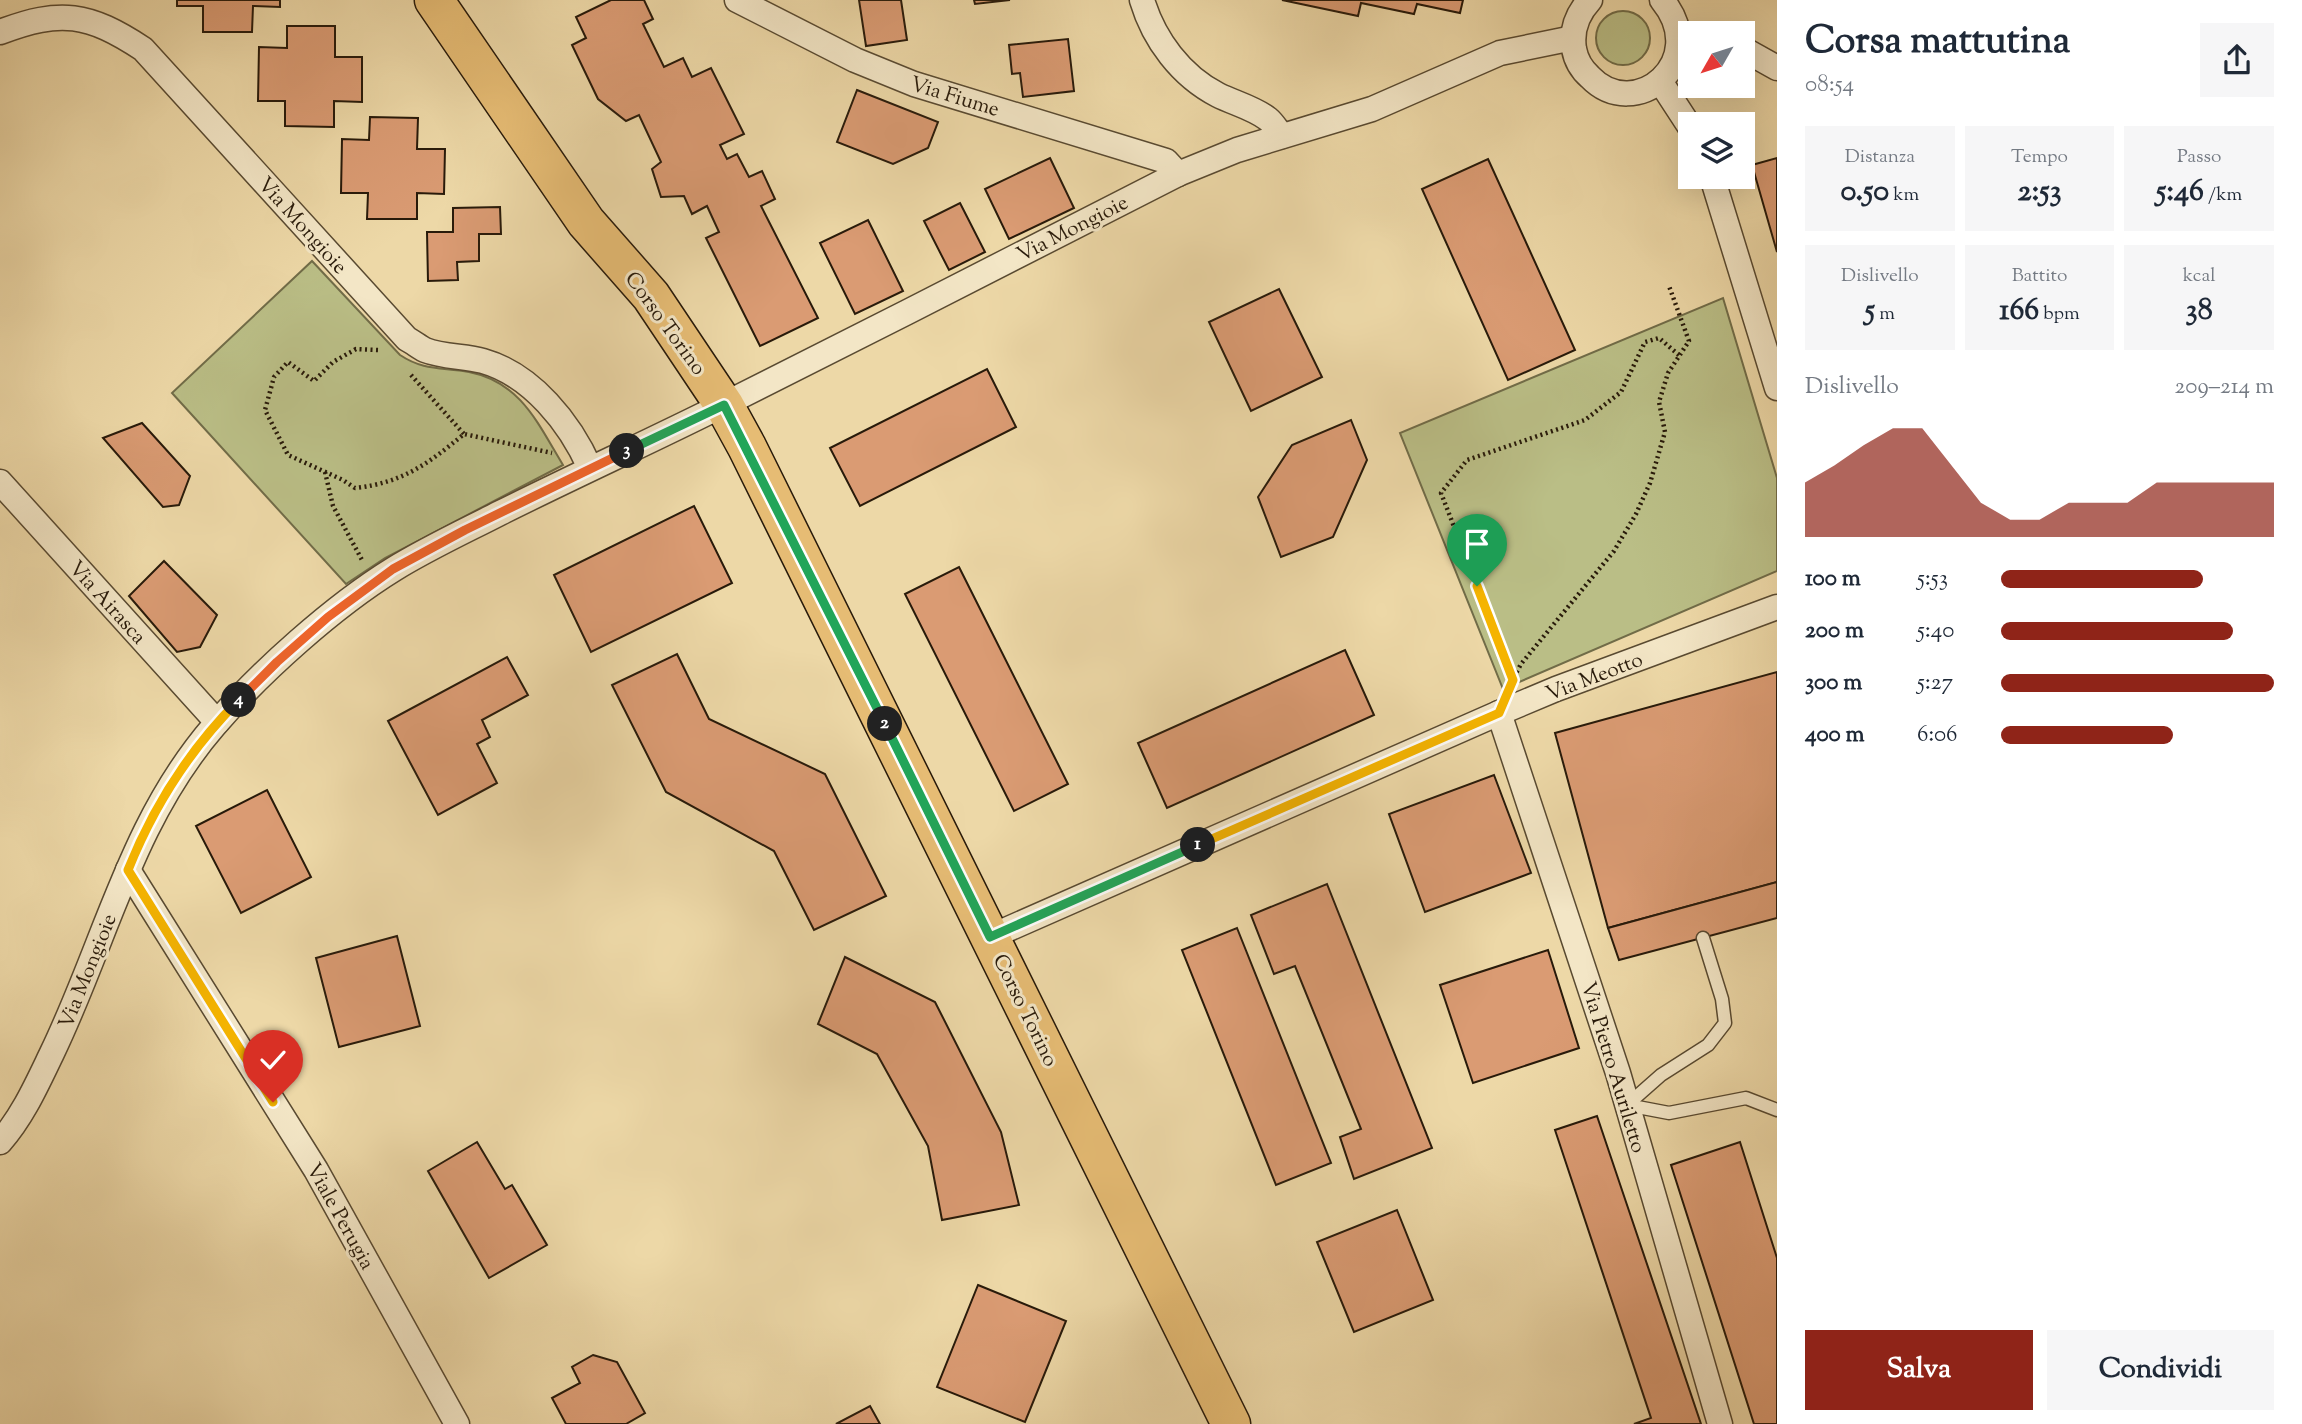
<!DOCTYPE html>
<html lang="it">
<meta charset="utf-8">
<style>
body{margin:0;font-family:"Sorts Mill Goudy",serif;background:#f6f6f7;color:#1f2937;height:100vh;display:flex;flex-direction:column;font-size:26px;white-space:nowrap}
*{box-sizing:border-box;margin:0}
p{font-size:23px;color:#747a83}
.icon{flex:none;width:38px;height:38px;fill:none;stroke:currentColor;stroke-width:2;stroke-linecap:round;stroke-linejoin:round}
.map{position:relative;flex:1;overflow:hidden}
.sheet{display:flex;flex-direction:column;background:#fff;width:525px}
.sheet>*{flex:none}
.needle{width:46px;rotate:231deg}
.controls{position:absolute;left:1678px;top:21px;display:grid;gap:14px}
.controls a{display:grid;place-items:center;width:77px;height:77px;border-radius:0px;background:#fff;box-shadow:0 7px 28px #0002;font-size:35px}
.pin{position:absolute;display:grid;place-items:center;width:60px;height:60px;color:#fff;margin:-72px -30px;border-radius:50% 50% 50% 0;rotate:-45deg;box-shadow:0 0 7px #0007}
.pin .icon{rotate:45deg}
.km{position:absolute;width:35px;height:35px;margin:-18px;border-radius:50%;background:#222;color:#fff;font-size:19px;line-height:35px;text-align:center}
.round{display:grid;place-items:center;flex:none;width:74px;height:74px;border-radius:0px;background:#f6f6f7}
.overview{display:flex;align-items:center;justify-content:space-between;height:119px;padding:0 28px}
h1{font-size:38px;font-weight:700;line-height:52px}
.stats{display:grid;grid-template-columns:repeat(3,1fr);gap:10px;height:119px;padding:7px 28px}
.stats div{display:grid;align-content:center;border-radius:0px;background:#f6f6f7;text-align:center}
.stats b{font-size:30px;font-weight:700}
.stats small{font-size:19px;font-weight:400}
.stats p{font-size:19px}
.chart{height:196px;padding:14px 28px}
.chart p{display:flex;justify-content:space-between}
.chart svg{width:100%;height:126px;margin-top:7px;fill:#8f2418;opacity:.7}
.action{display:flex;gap:14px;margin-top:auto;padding:14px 28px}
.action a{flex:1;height:80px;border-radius:0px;background:#8f2418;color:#fff;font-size:28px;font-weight:700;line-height:80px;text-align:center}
.action a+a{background:#f6f6f7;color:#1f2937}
ul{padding:0 28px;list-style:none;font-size:23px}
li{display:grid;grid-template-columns:112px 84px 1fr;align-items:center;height:52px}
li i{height:18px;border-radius:9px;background:#8f2418}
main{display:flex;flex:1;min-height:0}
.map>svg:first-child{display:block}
</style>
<main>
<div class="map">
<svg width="1777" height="1424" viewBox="0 0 1777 1424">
<rect width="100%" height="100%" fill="#edd8a7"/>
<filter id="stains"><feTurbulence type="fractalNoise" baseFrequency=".00286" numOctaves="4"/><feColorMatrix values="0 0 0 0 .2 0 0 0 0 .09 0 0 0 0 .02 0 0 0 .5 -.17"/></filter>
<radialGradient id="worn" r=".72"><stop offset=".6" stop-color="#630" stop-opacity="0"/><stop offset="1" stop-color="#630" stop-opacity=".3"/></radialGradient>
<!-- green -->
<g fill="#babe86" stroke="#716c48" stroke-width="2">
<circle cx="1623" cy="38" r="27"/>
<path d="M312 261 400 355C424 371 442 367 469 372 521 382 538 424 563 465L385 558 346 584 172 393Z"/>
<polygon points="1723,298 1777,478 1777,571 1503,689 1400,433"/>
</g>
<!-- building -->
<g fill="#da9b73" stroke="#281a0a" stroke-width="2">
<polygon points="177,0 280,0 280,7 253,6 252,32 203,32 203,6 177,6"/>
<polygon points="611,0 644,0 653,19 643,24 664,67 683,58 692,77 711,68 744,134 720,145 727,159 737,154 749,177 762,171 775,199 761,206 818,318 760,346 706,238 719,232 707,206 692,214 684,196 661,197 652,169 661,162 639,115 626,121 598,99 572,45 586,38 576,17"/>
<polygon points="859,0 901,0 907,40 866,46"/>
<polygon points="974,0 1010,0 975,4"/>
<polygon points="1282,0 1463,0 1460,13 1417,4 1414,14 1361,3 1358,16"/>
<polygon points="287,26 335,26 335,57 362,57 362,102 334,101 334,127 285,126 285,101 258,101 259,47 287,48"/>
<polygon points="1068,39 1074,91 1023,97 1020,73 1012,74 1009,45"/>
<polygon points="857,90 938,122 928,148 893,164 837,142"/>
<polygon points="370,117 418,118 417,149 445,149 444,194 417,193 417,219 367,219 368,193 341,193 342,139 369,140"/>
<polygon points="1050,158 1074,208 1009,239 985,189"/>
<polygon points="1777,158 1777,252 1752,165"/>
<polygon points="1488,159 1575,350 1508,380 1422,189"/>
<polygon points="960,203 985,252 949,270 924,221"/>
<polygon points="500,207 501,234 479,234 479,261 457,262 458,280 428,281 427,232 453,232 453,208"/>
<polygon points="868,220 903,291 855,314 820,243"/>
<polygon points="1279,289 1322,377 1251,411 1209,322"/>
<polygon points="987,369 1016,427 860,506 830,448"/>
<polygon points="1351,420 1367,460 1333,537 1281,557 1258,497 1292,445"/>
<polygon points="142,423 190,476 179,505 163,507 103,438"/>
<polygon points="694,506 732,583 591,652 554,575"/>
<polygon points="164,561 217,615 200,647 177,652 129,596"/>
<polygon points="959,567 1068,784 1014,811 905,594"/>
<polygon points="1345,650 1374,715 1167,808 1138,743"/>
<polygon points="677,654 709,719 825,774 886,896 814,930 774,851 666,792 612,685"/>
<polygon points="507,657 528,695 482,720 490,737 477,744 497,783 438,815 388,721"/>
<polygon points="1777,672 1777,882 1608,928 1555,733"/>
<polygon points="1494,775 1531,873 1425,912 1389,814"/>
<polygon points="267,790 311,877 241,913 196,826"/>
<polygon points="1777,882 1777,918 1619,960 1608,928"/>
<polygon points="1327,884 1432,1148 1354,1179 1340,1137 1361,1129 1295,966 1274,974 1251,915"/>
<polygon points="1237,928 1331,1163 1276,1185 1182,950"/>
<polygon points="397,936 420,1026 339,1047 316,958"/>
<polygon points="1548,950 1579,1048 1473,1083 1440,985"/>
<polygon points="845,957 935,1002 1001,1132 1019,1205 942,1220 928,1146 877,1054 818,1024"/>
<polygon points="1597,1116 1625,1199 1701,1424 1634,1424 1651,1418 1555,1130"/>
<polygon points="477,1142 505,1189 512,1185 547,1245 489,1278 428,1171"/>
<polygon points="1740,1142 1777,1258 1777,1424 1754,1424 1671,1165"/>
<polygon points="1397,1210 1433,1300 1354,1332 1317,1242"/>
<polygon points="978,1285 1066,1321 1025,1422 937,1387"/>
<polygon points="593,1355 617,1362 645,1413 626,1424 566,1424 552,1398 580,1383 572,1367"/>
<polygon points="870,1406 880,1424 836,1424"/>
</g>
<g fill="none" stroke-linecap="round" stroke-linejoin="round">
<defs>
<polyline id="lane" points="1703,938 1722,999 1725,1023 1708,1045 1661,1075 1627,1105 1669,1113 1746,1098 1777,1110"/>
<g id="street">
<polyline points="737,0 855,60 914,84 1166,161 1178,174"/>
<path d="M1142 0C1154 40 1181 76 1218 95 1234 103 1254 108 1268 119 1273 123 1277 130 1282 136"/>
<path d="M1590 0C1577 14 1571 30 1574 49 1576 60 1582 70 1590 77 1635 124 1712 61 1662 0"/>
<path d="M0 32C61 9 88 13 143 49L407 339C413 342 419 347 425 350 443 357 465 356 483 361 532 375 570 423 590 468"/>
<polyline points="1743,49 1777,68"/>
<polyline points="1660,81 1690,127"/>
<polyline points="1712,177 1777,388"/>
<polyline points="0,482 217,722"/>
<polyline points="1499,713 1618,1073 1720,1424"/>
<polyline points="128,870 316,1170 457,1424"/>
<polyline points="990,937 1499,713 1556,689 1777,607"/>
<path d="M0 1142C23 1116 37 1084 52 1053 106 941 131 822 214 726 260 672 334 606 394 569 428 548 465 531 500 513 574 476 649 442 723 405 875 329 1027 251 1178 174L1237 150 1372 109 1500 53 1573 38"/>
</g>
<polyline id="primary" points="434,0 586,222 651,296 724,405 747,447 1231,1424"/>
</defs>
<!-- lane casing -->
<use href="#lane" stroke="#594a31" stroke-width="15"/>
<!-- street casing -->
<use href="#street" stroke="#594a31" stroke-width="27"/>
<!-- primary casing -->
<use href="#primary" stroke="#281a0a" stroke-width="41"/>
<!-- path -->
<g stroke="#281a0a" stroke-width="4.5" stroke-dasharray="2 3.5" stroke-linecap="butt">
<path d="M378 350 356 349 333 362 314 381 288 362 274 377 265 410 288 455 343 480 355 488C402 483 428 464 464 434L552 453"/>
<polyline points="411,375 464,434"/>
<polyline points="325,472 333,506 362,560"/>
<polyline points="1514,677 1521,664 1614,551 1636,514 1650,483 1665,432 1659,402 1668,373 1689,341 1669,286"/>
<polyline points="1513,679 1441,493 1467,460 1585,420 1621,392 1645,342 1659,338 1680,356"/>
</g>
<!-- lane -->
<use href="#lane" stroke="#f3e6c6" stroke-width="12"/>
<!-- street -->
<use href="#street" stroke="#f3e6c6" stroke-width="24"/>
<!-- primary -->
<use href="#primary" stroke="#e6bc74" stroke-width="38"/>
</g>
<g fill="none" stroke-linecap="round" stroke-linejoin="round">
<defs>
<polyline id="split-1" points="1198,845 1499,713 1513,680 1477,586"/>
<polyline id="split-2" points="885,724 990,937 1198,845"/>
<polyline id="split-3" points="627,451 724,405 885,724"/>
<polyline id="split-4" points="239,700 277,662 328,617 393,569 465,530 627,451"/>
<path id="split-5" d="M239 700C190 749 154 805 128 870L273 1102"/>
</defs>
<!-- split-1 casing -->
<use href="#split-1" stroke="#fff" stroke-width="14"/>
<!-- split-2 casing -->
<use href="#split-2" stroke="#fff" stroke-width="14"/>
<!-- split-3 casing -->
<use href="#split-3" stroke="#fff" stroke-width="14"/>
<!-- split-4 casing -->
<use href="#split-4" stroke="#fff" stroke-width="14"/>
<!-- split-5 casing -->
<use href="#split-5" stroke="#fff" stroke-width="14"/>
<!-- split-1 -->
<use href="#split-1" stroke="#f5b400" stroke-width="9"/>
<!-- split-2 -->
<use href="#split-2" stroke="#22a559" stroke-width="9"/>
<!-- split-3 -->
<use href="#split-3" stroke="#22a559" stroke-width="9"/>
<!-- split-4 -->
<use href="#split-4" stroke="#f0652b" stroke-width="9"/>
<!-- split-5 -->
<use href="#split-5" stroke="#f5b400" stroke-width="9"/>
</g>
<g text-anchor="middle" stroke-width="6" stroke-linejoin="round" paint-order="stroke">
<!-- street labels -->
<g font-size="21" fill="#281a0a" stroke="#f3e6c6">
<text transform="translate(955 96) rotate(17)" y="7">Via Fiume</text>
<text transform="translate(303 225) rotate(48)" y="7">Via Mongioie</text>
<text transform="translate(1072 228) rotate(-27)" y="7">Via Mongioie</text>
<text transform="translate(666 323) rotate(54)" y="7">Corso Torino</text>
<text transform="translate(108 602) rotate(48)" y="7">Via Airasca</text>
<text transform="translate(1594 676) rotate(-21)" y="7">Via Meotto</text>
<text transform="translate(87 971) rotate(-68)" y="7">Via Mongioie</text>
<text transform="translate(1026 1010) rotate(64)" y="7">Corso Torino</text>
<text transform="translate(1614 1067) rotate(73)" y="7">Via Pietro Auriletto</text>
<text transform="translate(341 1216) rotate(61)" y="7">Viale Perugia</text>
</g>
</g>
<rect width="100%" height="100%" filter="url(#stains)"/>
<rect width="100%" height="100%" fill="url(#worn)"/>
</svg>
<div class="controls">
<a><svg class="needle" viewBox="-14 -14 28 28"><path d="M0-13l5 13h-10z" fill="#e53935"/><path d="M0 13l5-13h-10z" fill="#747a83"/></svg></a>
<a><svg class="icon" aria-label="layers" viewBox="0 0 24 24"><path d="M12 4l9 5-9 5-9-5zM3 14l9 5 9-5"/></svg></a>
</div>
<div class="pin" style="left:1477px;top:586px;background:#1e9e55"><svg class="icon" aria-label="arrive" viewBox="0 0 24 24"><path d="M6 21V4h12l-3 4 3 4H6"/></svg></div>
<div class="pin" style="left:273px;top:1102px;background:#d93025"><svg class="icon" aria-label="check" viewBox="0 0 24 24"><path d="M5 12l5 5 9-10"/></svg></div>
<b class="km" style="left:1198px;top:845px">1</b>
<b class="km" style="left:885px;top:724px">2</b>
<b class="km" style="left:627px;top:451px">3</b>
<b class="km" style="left:239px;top:700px">4</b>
</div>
<section class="sheet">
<div class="overview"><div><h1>Corsa mattutina</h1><p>08:54</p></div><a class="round"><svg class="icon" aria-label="share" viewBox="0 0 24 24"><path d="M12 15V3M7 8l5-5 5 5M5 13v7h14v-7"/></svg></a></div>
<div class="stats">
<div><p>Distanza</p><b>0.50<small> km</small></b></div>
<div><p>Tempo</p><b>2:53</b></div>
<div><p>Passo</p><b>5:46<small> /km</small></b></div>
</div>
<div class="stats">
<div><p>Dislivello</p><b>5<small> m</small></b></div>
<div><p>Battito</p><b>166<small> bpm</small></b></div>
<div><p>kcal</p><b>38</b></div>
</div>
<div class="chart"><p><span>Dislivello</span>209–214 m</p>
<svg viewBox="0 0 160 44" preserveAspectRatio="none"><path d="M0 44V25L10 19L20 12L30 6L40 6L50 19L60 32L70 38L80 38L90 32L100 32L110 32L120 25L130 25L140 25L150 25L160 25V44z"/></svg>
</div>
<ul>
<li><b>100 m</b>5:53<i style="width:74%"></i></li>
<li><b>200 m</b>5:40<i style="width:85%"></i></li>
<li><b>300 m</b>5:27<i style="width:100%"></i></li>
<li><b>400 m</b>6:06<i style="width:63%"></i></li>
</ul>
<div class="action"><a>Salva</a><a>Condividi</a></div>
</section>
</main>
